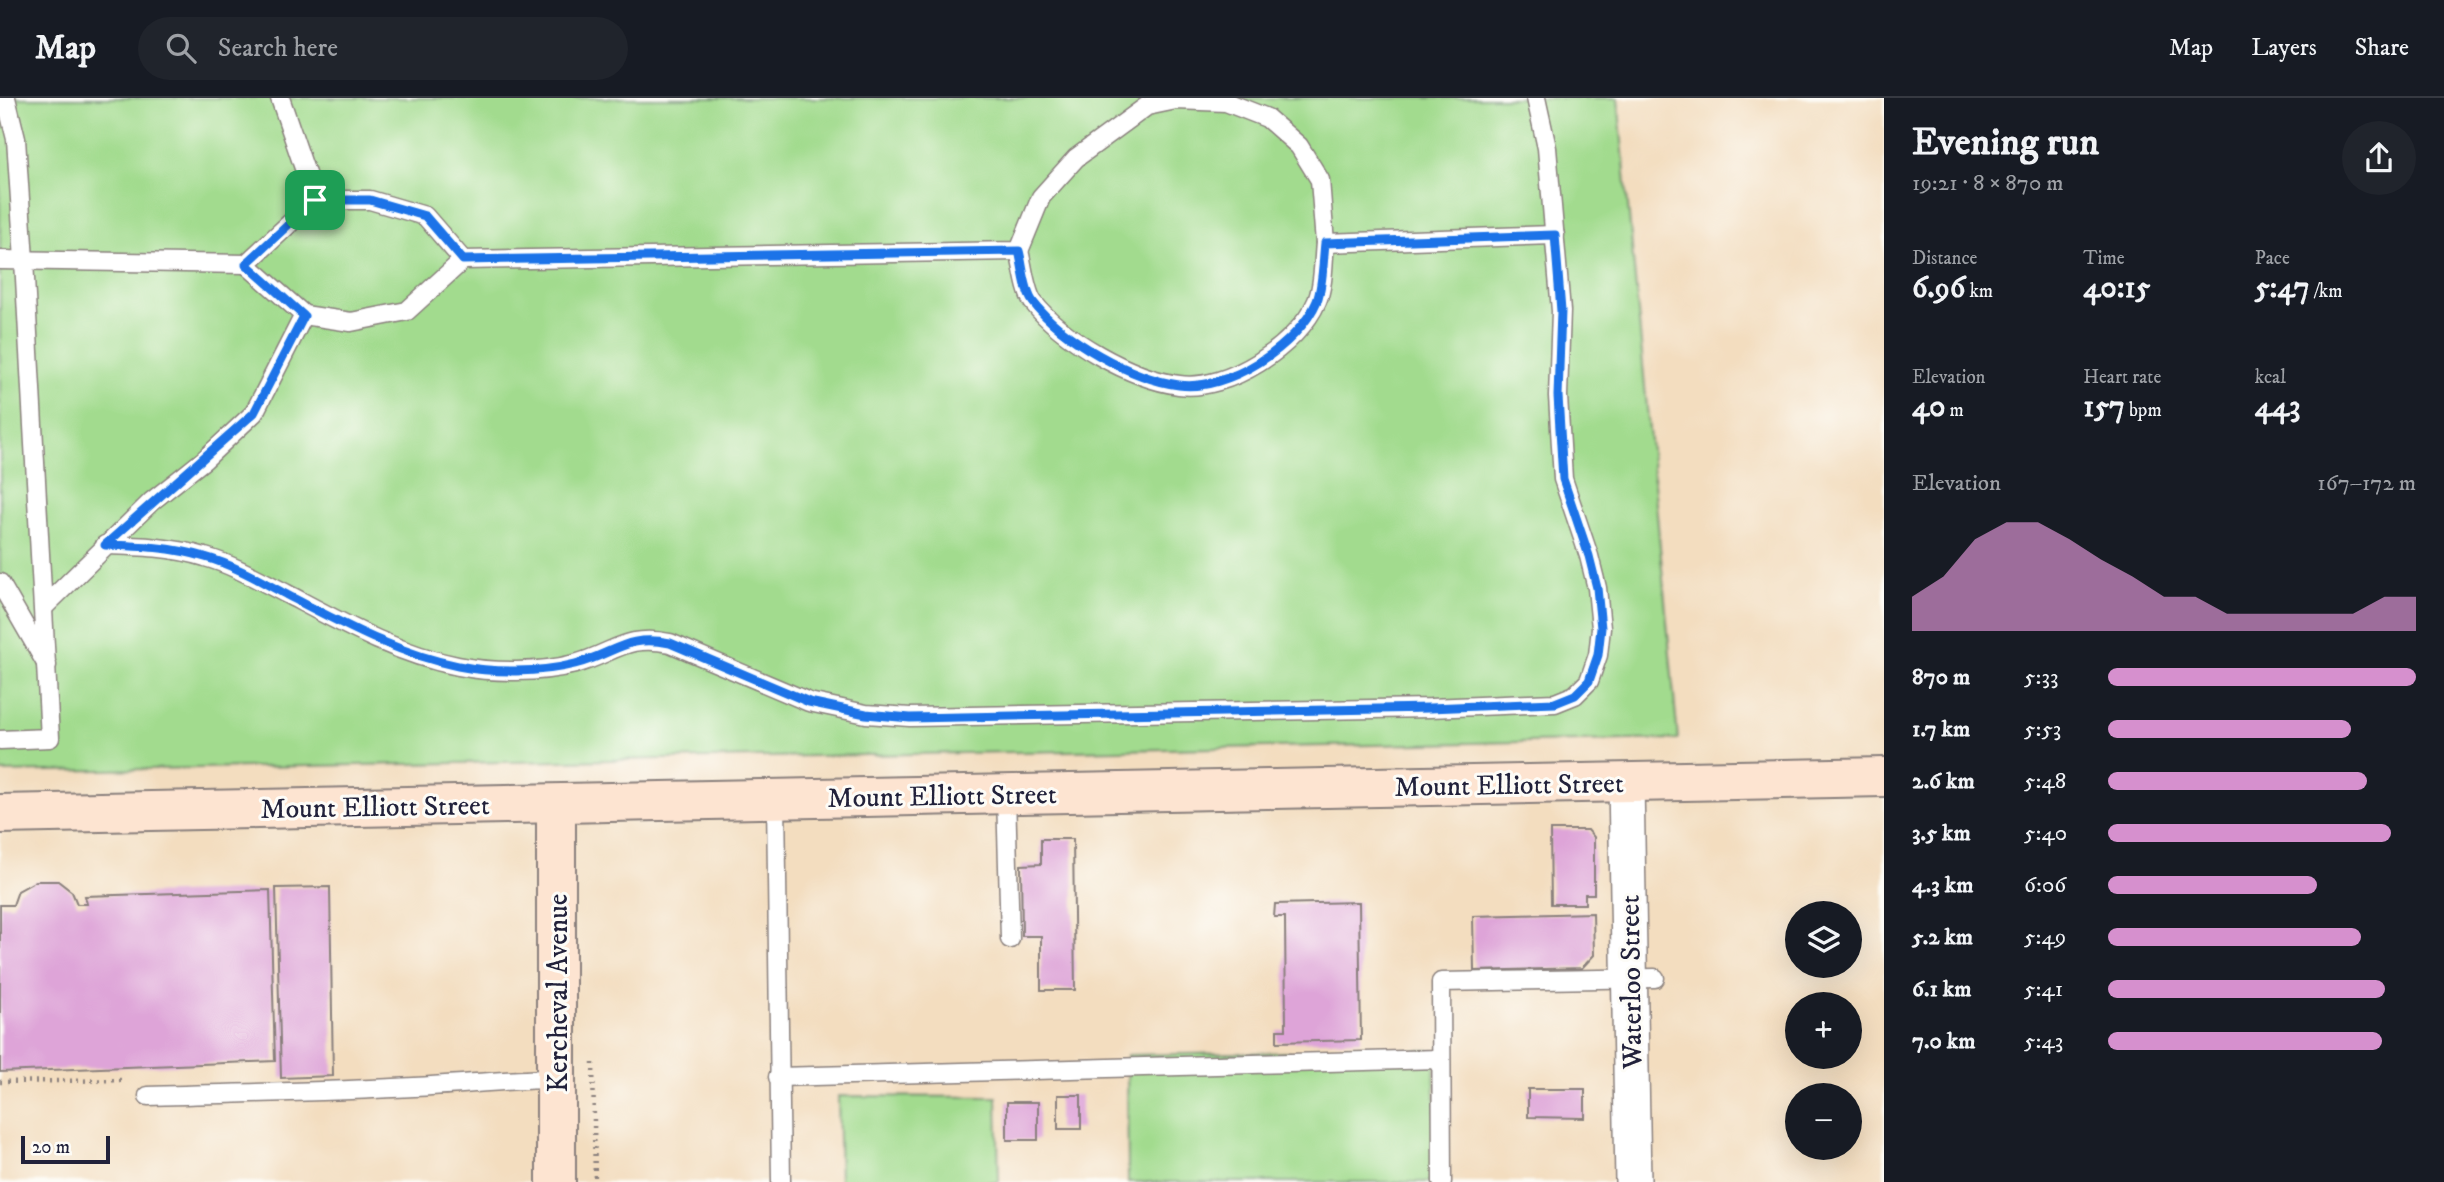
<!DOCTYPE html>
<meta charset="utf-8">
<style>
body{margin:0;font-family:"IM FELL DW Pica",serif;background:#20242c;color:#f1f3f6;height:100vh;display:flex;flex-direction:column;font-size:26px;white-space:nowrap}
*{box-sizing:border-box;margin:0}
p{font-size:23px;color:#9ea1a6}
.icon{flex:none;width:38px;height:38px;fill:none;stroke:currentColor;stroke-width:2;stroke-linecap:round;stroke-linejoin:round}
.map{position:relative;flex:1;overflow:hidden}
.panel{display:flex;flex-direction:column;background:#171b24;width:560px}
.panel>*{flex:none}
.fabs{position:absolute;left:1785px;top:803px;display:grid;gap:14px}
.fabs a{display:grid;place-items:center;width:77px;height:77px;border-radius:50%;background:#171b24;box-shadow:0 7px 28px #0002;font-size:35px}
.scale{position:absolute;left:21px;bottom:18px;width:89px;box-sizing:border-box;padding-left:7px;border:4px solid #22223b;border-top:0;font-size:19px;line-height:24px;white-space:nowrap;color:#22223b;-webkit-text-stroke:5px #fdfcf7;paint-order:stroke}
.pin{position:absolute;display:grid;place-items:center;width:60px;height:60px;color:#fff;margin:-30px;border-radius:14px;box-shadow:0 4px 10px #0006}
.round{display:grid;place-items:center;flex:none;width:74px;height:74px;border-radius:37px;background:#20242c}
.summary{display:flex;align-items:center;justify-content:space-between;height:119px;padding:0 28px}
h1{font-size:38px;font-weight:700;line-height:52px}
.figures{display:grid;grid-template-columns:repeat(3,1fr);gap:10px;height:119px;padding:7px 28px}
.figures div{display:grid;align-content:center}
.figures b{font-size:30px;font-weight:700}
.figures small{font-size:19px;font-weight:400}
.figures p{font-size:19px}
.chart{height:196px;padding:14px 28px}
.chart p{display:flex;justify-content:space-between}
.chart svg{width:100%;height:126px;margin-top:7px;fill:#d690ce;opacity:.7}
ul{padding:0 28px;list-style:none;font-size:23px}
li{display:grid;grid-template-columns:112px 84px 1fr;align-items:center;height:52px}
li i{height:18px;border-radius:9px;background:#d690ce}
header{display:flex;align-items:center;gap:42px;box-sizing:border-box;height:98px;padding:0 35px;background:#171b24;border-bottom:2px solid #363941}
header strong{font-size:33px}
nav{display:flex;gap:38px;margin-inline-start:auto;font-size:24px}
.search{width:490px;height:63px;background:#20242c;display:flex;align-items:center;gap:18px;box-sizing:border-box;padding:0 24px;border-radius:38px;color:#9ea1a6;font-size:26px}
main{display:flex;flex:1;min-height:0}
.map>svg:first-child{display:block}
</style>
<header>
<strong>Map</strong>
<div class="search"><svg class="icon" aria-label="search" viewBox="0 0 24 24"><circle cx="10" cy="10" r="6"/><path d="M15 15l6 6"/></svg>Search here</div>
<nav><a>Map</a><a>Layers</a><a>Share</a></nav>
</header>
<main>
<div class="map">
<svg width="1884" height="1084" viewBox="0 0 1884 1084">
<rect width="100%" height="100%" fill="#fdfcf7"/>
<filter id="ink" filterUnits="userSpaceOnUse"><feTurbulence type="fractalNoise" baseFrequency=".0143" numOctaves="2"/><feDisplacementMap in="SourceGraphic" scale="14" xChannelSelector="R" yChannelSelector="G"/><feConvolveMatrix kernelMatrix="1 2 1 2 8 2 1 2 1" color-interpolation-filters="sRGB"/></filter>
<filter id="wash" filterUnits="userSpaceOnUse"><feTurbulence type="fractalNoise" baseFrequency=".00686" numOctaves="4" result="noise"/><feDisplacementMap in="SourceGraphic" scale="28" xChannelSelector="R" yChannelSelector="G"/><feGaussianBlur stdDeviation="1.57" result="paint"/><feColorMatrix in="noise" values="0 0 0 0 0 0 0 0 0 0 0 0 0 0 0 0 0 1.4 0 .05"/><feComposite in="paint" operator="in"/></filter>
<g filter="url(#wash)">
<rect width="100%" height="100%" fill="#f3ddbf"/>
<!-- green -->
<g fill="#a2db8e" stroke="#627e64" stroke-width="2">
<polygon points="0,0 1618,0 1678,641 0,674"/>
<polygon points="1434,952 1437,1084 1128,1084 1127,957"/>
<polygon points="838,998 997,999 999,1084 840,1084"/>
</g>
<g id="blocks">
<!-- building -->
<g fill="#dea4d8">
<polygon points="1550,732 1588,732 1594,739 1594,796 1585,796 1585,806 1551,806"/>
<polygon points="1041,741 1073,741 1075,892 1041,892 1041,838 1022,838 1021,767 1041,766"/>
<polygon points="36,783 58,783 72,794 77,806 87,806 85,798 270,792 275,963 0,974 0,807 13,807 18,793"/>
<polygon points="330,789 333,978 281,980 276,790"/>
<polygon points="1359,804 1361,942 1277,944 1277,932 1286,932 1285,819 1274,819 1275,806"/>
<polygon points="1593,815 1594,857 1582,870 1474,873 1473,818"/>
<polygon points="1528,991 1585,991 1585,1020 1528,1019"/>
<rect x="1058" y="997" width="23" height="34"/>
<rect x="1007" y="1004" width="31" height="38"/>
</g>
</g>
</g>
<g filter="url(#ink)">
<use href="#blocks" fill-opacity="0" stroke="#8a807d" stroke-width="2"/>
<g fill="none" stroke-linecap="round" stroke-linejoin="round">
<defs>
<g id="lane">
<polyline points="280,0 315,102"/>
<path d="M1019 153C1023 167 1025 192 1033 204 1062 242 1132 281 1179 287 1227 294 1298 248 1317 203 1324 187 1323 163 1325 145"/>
<polyline points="0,162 246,166 315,102 370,102 425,118 463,162 1019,153 1041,99 1076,60 1147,8 1176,2 1226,4 1267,20 1299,48 1320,82 1325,145 1555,137"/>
<polyline points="246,166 304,217 351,224 407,213 463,162"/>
<path d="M105 447C140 448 172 449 205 459 234 467 261 483 287 496 342 525 397 556 458 568 493 575 540 575 575 566 615 555 625 536 670 545L809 604 866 616 910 619 1430 610 1555 605 1575 597 1589 583 1598 557 1601 530 1597 490 1589 458 1563 381 1558 298 1561 213 1547 50 1536 0"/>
<polyline points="0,485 47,567"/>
<polyline points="45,508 152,403 204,362 254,315 304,217"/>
<polyline points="0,642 50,640 24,162 16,41 6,0"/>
<polyline points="1006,696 1010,841"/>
<polyline points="776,701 781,1084"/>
<polyline points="778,979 1440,961"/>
<path d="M148 998C237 995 326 994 414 989 462 987 510 981 558 981"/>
<polyline points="1442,1084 1441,884 1655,880"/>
</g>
<polyline id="street" points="1626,684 1633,1084"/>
<g id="secondary">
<polyline points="556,706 556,1084"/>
<polyline points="0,716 1884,679"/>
</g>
</defs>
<!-- lane casing -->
<use href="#lane" stroke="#8a807d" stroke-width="21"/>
<!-- street casing -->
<use href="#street" stroke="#8a807d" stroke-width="38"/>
<!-- secondary casing -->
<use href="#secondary" stroke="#8a807d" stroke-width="42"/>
<!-- path -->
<g stroke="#8a807d" stroke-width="4.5" stroke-dasharray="2 5" stroke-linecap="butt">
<polyline points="593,965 595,1084"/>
<polyline points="0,984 124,982"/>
</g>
<!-- lane -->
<use href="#lane" stroke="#fff" stroke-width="18"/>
<!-- street -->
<use href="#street" stroke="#fff" stroke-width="35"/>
<!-- secondary -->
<use href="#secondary" stroke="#fde4d1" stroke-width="38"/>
</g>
</g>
<g fill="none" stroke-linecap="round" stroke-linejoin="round" filter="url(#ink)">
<defs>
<path id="route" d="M315 102H370L425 118 463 162 1019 153C1023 167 1024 192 1033 204 1062 242 1132 281 1179 287 1227 294 1298 248 1317 203 1323 187 1323 163 1325 145L1555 137 1561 213 1558 298 1563 381 1589 458 1597 490 1601 530 1598 557 1589 583 1575 597 1555 605 1430 610 910 620 866 616 809 604 670 545C625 536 615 556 575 566 540 575 493 575 458 568 397 556 342 525 287 497 261 483 234 467 205 459 172 449 140 448 105 447L254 315 304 218 246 166Z"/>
</defs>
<!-- route casing -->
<use href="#route" stroke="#fff" stroke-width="14"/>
<!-- route -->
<use href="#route" stroke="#1a73e8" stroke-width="9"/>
</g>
<g text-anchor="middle" stroke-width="6" stroke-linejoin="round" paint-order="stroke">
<!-- street labels -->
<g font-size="28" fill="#22223b" stroke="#fdfcf7">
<text transform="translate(1509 686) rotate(-1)" y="10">Mount Elliott Street</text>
<text transform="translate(942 697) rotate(-1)" y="10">Mount Elliott Street</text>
<text transform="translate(375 708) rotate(-1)" y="10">Mount Elliott Street</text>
<text transform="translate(1630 884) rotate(-91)" y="10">Waterloo Street</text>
<text transform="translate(557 895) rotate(-90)" y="10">Kercheval Avenue</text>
</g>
</g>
</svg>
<div class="fabs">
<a><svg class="icon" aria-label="layers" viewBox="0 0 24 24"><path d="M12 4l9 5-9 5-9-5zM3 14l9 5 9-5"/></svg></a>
<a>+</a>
<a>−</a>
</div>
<div class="scale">20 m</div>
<div class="pin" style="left:315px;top:102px;background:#1e9e55"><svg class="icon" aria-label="arrive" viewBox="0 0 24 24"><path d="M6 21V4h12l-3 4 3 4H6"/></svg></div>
</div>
<section class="panel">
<div class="summary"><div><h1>Evening run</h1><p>19:21 · 8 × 870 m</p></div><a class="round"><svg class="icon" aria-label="share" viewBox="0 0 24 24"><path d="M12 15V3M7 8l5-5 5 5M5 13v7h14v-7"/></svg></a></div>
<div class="figures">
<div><p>Distance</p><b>6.96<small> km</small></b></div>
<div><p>Time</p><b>40:15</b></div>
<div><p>Pace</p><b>5:47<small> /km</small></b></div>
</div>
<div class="figures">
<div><p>Elevation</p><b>40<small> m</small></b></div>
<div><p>Heart rate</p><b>157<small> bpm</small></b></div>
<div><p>kcal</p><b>443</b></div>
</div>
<div class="chart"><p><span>Elevation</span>167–172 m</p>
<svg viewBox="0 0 160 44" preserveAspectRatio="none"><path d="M0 44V32L10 25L20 12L30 6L40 6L50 12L60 19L70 25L80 32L90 32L100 38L110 38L120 38L130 38L140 38L150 32L160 32V44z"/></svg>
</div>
<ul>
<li><b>870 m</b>5:33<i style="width:100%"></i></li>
<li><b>1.7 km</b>5:53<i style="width:79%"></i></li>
<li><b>2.6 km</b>5:48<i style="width:84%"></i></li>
<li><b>3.5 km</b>5:40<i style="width:92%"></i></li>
<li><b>4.3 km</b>6:06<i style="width:68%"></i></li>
<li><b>5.2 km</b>5:49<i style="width:82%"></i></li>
<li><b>6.1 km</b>5:41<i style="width:90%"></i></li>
<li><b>7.0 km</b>5:43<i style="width:89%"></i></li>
</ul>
</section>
</main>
